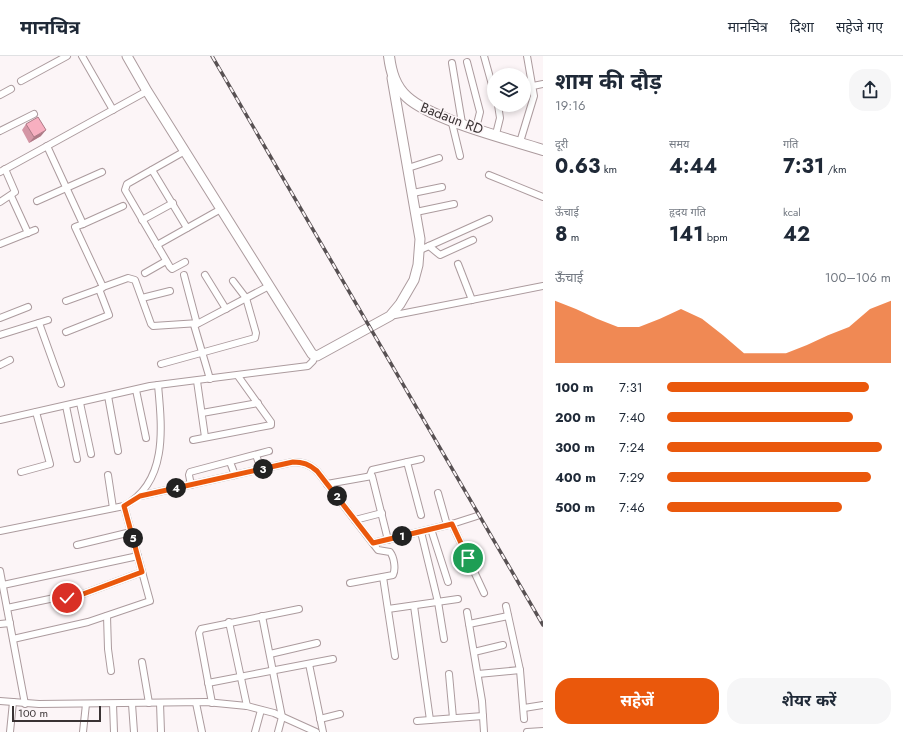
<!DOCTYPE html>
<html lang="hi">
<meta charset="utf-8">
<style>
body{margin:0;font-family:Jost,"Noto Sans Devanagari",sans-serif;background:#f6f6f7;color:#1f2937;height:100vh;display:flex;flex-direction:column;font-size:15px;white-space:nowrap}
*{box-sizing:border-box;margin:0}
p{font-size:13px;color:#747a83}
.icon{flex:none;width:22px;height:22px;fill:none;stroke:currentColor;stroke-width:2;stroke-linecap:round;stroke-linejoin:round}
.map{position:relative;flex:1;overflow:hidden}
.details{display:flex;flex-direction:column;background:#fff;width:360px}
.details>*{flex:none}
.fabs{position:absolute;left:487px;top:12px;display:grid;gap:8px}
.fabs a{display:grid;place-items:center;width:44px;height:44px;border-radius:50%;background:#fff;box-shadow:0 2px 6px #0003;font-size:20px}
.scale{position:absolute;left:12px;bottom:10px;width:89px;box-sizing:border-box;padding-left:4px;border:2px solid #393233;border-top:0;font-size:11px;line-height:14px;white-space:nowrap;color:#393233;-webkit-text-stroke:3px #fcf5f7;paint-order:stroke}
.pin{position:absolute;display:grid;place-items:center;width:34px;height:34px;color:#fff;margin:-17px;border:2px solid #fff;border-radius:50%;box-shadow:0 1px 4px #0007}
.km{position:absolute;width:20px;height:20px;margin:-10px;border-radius:50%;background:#222;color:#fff;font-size:11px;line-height:20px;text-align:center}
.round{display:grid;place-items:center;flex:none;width:42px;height:42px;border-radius:16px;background:#f6f6f7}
.overview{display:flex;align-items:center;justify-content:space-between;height:68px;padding:0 12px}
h1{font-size:22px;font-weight:700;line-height:30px}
.stats{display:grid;grid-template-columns:repeat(3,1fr);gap:6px;height:68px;padding:4px 12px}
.stats div{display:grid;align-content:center}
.stats b{font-size:20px;font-weight:700}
.stats small{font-size:11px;font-weight:400}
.stats p{font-size:11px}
.chart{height:112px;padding:8px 12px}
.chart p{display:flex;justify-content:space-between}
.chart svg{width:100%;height:72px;margin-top:4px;fill:#ea580c;opacity:.7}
.primary-button{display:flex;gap:8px;margin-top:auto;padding:8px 12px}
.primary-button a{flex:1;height:46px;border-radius:16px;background:#ea580c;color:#fff;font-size:16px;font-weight:700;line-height:46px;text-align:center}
.primary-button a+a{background:#f6f6f7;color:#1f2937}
ul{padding:0 12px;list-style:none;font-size:13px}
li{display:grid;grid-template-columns:64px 48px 1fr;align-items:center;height:30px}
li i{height:10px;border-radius:5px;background:#ea580c}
header{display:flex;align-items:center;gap:24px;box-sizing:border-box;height:56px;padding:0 20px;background:#fff;border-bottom:1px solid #e0e1e3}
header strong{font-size:19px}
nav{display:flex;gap:22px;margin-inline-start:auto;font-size:14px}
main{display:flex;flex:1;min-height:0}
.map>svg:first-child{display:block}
</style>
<header>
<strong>मानचित्र</strong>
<nav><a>मानचित्र</a><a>दिशा</a><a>सहेजे गए</a></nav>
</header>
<main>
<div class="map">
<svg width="543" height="676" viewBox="0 0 543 676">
<rect width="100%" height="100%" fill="#fcf5f7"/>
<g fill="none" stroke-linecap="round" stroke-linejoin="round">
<defs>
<g id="minor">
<polyline points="82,0 113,54"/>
<polyline points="484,0 494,36"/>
<polyline points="467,6 480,56 476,72"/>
<polyline points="452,7 462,67"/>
<polyline points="21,25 67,0"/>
<polyline points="533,30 543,28"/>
<polyline points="0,39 11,33"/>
<polyline points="451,63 460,100"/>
<polyline points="0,75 34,58"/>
<polyline points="496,78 500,62 498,49"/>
<polyline points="520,86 534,40 527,0"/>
<polyline points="47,90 83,168 75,171 103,231 128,222 135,224 151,268 153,270 199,267 269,230"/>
<polyline points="185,95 127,128 125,134 170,211 172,213 185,206"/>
<polyline points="408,112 439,102"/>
<polyline points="152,114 187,172"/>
<polyline points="0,116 147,35"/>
<polyline points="489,119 543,141"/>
<polyline points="413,137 442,131"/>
<polyline points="11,140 28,177"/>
<polyline points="37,145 102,116"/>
<polyline points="0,146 15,136 5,113"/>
<polyline points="416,156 454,148"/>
<polyline points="142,164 173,147"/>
<polyline points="83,168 123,150"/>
<polyline points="0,188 35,174"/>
<polyline points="157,189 221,153"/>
<polyline points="429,190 440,199 473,184"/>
<polyline points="420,194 489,163"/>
<polyline points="458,208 472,244"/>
<polyline points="145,217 166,205"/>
<polyline points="184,219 197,268"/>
<polyline points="205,219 226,253"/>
<polyline points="142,242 170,235"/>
<polyline points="66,245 102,232"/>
<polyline points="390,260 543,230"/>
<polyline points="0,262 28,251"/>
<polyline points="39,267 61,328"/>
<polyline points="194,269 210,323"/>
<polyline points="66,276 109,259 99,233"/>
<polyline points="0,279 48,264"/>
<polyline points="161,308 255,282 256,277 246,242 233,225"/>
<polyline points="0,309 10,304"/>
<polyline points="197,325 205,381"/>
<polyline points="136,334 146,382"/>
<polyline points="108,340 118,395"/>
<polyline points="80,347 91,398"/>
<polyline points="66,350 77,403"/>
<polyline points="202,357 258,347"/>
<polyline points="0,364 150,330 308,310 313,305 314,300"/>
<polyline points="193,384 271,369 271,366 238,320"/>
<polyline points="256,399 261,413"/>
<polyline points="230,406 235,419"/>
<polyline points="407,406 421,459"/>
<polyline points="21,416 50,408 36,356"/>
<polyline points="108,419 113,452"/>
<polyline points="370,419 372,414 421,403"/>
<polyline points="327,428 372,420 388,484"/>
<polyline points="191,429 189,419 190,416 269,395"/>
<polyline points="438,437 447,469"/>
<path d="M140 440 293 406C303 406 309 408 317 415L378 494 390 496C394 501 396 513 393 519L350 527"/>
<polyline points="355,464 382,457"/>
<polyline points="452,468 484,537"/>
<polyline points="431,473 448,526"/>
<path d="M0 475 124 450C168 426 162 372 158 329"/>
<polyline points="421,476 438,546 444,583"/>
<polyline points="373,487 452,468 477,460"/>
<polyline points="77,489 131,476"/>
<polyline points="0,515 25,648"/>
<polyline points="383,521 395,600"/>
<polyline points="3,529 138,500"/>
<polyline points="414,550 430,664"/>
<polyline points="506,550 520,614 524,663"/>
<polyline points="7,552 59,541 75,541 142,516"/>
<polyline points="388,553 458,543"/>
<polyline points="467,556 482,645 484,676"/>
<polyline points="107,560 108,593 111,615"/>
<polyline points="262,560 282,661 278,676"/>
<polyline points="229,566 247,650"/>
<polyline points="0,568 10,567"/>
<polyline points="469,568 508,560"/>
<polyline points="13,583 88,566 150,545 124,450"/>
<polyline points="474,596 503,589"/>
<polyline points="270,598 317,587"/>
<polyline points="142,606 149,647"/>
<polyline points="309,608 323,676"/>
<polyline points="449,618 453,662"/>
<polyline points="478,618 520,614"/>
<polyline points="208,627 333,603"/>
<polyline points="0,645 39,648 206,646 247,650 274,657 316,676"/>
<polyline points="160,647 161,676"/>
<polyline points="196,647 202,676"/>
<polyline points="212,647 199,577 201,573 299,553"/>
<polyline points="113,648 114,676"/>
<polyline points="132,648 134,676"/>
<polyline points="524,652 543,649"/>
<polyline points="320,663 340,658"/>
<polyline points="417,665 483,660"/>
<polyline points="10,676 13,646"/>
<polyline points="83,676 86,648"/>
<polyline points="255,676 261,654"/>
<polyline points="527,676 543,675"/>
</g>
<polyline id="secondary" points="127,0 147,35 300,279 312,298 317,300 390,260 400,248 414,224 418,209 420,183 392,22"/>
<path id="primary" d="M389 0C391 16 395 30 407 41 432 64 509 83 543 94"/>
</defs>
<!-- minor casing -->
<use href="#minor" stroke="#ac9b9e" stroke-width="8"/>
<!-- secondary casing -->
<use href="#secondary" stroke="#ac9b9e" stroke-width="11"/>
<!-- primary casing -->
<use href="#primary" stroke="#ac9b9e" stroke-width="12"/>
<!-- minor -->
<use href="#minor" stroke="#fff" stroke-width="6"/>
<!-- secondary -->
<use href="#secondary" stroke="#fff" stroke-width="9"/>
<!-- primary -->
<use href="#primary" stroke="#fff" stroke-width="10"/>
<defs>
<polyline id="rail" points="212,0 543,569"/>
</defs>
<!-- rail casing -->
<use href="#rail" stroke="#585153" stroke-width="3.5"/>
<!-- rail -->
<use href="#rail" stroke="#fcf5f7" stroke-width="2" stroke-dasharray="6" stroke-linecap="butt"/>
</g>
<!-- wall -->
<polygon fill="#d496a5" points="26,68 41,80 29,87 22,74"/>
<!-- shaded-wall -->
<polygon fill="#ad7a86" points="46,74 41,80 29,87 34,81"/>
<!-- building -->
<polygon fill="#f7afc0" stroke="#ad7a86" points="38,61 46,74 34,81 26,68"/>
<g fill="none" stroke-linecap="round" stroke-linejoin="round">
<defs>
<path id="route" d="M67 542 75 541 142 516 124 450 140 440 293 406C303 406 309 408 317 415L373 487 452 468 468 502"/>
</defs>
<!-- route casing -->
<use href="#route" stroke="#fff" stroke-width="8"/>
<!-- route -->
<use href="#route" stroke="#ea580c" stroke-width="5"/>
</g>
<g text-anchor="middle" stroke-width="3.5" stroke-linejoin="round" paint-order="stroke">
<!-- street labels -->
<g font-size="14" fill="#393233" stroke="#fcf5f7">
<text transform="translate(452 62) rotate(21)" y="5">Badaun RD</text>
</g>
</g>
</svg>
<div class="fabs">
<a><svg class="icon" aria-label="layers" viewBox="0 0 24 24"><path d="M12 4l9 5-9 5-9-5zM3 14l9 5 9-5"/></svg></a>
</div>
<div class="scale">100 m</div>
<div class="pin" style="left:468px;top:502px;background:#1e9e55"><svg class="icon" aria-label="arrive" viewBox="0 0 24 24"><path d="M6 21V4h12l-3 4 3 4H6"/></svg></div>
<div class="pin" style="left:67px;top:542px;background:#d93025"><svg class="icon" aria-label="check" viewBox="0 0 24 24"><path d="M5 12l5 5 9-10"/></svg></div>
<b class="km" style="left:402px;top:480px">1</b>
<b class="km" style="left:337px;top:440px">2</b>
<b class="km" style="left:263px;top:413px">3</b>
<b class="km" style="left:176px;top:432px">4</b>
<b class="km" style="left:133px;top:482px">5</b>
</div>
<section class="details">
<div class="overview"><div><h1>शाम की दौड़</h1><p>19:16</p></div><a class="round"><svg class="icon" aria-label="share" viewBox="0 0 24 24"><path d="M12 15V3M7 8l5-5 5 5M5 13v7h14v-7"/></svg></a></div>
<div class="stats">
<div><p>दूरी</p><b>0.63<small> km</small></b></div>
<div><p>समय</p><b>4:44</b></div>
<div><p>गति</p><b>7:31<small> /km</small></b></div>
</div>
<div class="stats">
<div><p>ऊँचाई</p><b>8<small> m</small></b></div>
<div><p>हृदय गति</p><b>141<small> bpm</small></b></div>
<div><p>kcal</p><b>42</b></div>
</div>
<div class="chart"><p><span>ऊँचाई</span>100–106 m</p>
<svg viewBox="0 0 160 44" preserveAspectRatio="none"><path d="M0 44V6L10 11L20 17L30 22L40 22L50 17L60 11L70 17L80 27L90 38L100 38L110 38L120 33L130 27L140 22L150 11L160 6V44z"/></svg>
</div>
<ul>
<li><b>100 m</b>7:31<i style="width:90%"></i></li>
<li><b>200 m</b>7:40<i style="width:83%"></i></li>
<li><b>300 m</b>7:24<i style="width:96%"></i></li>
<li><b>400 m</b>7:29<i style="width:91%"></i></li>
<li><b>500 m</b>7:46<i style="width:78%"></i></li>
</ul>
<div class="primary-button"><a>सहेजें</a><a>शेयर करें</a></div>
</section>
</main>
